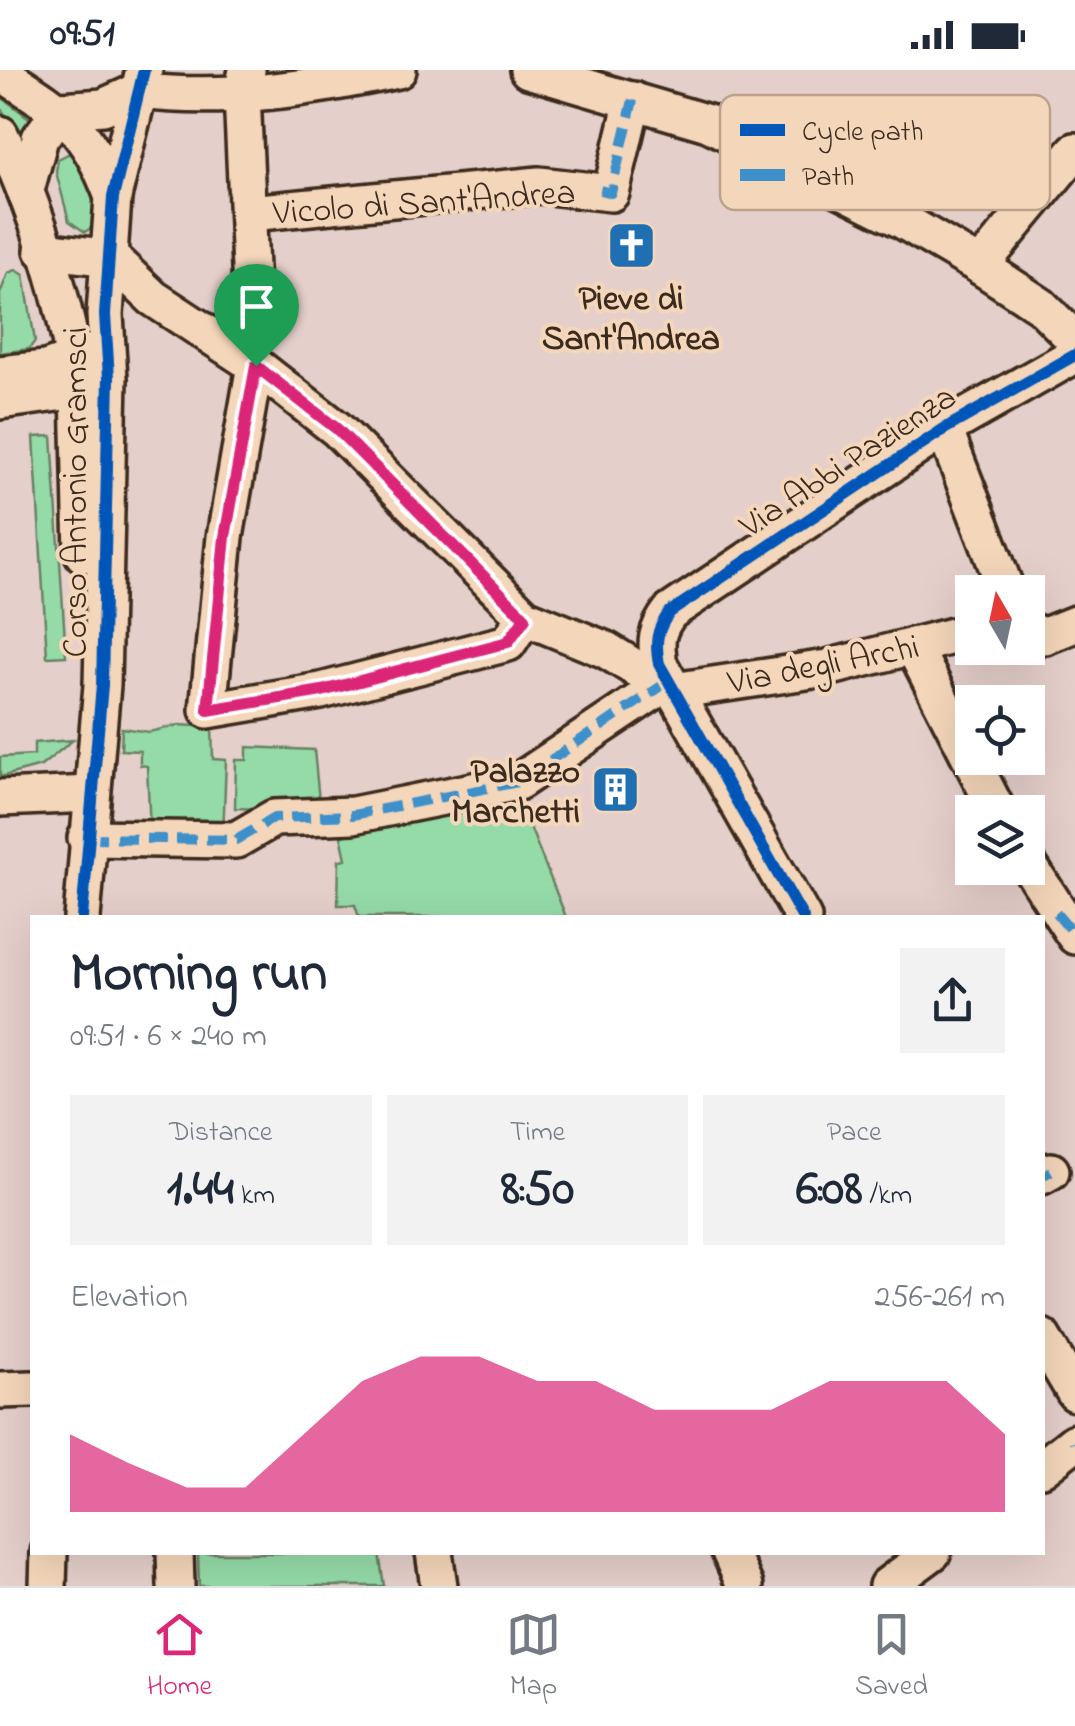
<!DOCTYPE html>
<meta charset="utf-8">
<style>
body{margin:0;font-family:"Indie Flower",sans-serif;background:#f2f2f3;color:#1f2937;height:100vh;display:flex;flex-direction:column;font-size:38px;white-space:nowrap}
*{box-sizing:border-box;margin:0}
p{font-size:32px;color:#747a83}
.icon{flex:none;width:55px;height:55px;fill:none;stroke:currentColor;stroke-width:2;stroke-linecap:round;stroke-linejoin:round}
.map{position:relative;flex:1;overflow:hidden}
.drawer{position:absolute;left:30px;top:845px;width:1015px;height:640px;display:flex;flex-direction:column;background:#fff;border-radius:0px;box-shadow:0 10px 40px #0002}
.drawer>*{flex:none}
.needle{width:65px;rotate:351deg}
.buttons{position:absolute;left:955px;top:505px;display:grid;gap:20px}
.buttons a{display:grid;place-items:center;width:90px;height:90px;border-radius:0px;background:#fff;box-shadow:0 10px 40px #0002;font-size:50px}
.pin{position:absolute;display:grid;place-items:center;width:85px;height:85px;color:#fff;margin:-102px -42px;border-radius:50% 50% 50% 0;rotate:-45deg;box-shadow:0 0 10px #0007}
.pin .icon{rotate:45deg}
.round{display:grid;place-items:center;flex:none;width:105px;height:105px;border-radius:0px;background:#f2f2f3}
.summary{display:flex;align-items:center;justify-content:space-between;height:170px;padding:0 40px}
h1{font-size:55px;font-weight:700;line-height:75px}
.figures{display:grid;grid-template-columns:repeat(3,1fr);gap:15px;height:170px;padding:10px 40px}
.figures div{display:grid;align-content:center;border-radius:0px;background:#f2f2f3;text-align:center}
.figures b{font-size:50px;font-weight:700}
.figures small{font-size:28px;font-weight:400}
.figures p{font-size:28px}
.chart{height:280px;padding:20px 40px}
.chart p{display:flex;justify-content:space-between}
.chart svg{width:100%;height:180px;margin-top:10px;fill:#db2777;opacity:.7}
.status{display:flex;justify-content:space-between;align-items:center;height:70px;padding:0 50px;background:#fff;direction:ltr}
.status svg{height:28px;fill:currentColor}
.tab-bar{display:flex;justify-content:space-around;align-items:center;height:140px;border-top:2px solid #e0e1e3;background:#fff;font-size:28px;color:#747a83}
.tab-bar a{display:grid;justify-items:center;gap:5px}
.tab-bar .selected{color:#db2777}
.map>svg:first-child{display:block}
</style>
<div class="status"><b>09:51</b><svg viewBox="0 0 49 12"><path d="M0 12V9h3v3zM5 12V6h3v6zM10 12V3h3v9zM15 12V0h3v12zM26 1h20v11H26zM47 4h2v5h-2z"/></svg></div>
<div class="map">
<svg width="1075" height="1516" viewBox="0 0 1075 1516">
<rect width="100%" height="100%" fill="#e5cfca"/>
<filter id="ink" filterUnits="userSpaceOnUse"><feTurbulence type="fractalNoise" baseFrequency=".01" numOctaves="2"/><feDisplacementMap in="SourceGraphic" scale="20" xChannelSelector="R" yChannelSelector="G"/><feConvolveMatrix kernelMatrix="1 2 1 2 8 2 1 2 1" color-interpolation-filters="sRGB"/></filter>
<g filter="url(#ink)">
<!-- green -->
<g fill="#95dba8" stroke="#688263" stroke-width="2.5">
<polygon points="0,26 33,51 19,66 0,37"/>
<path d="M72 82C90 99 99 130 95 155L85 162 69 151 56 102 58 89Z"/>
<polygon points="16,200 24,205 35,271 29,279 0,283 0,224 8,203"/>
<polygon points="52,366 66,586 47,587 34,367"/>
<polygon points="179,655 212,657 213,689 226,690 223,766 150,761 147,696 140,695 140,681 121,680 122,658 149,662"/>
<polygon points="73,670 41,696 0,707 0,687 34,685 34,673"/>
<polygon points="247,677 314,680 320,741 235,738 236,690 247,690"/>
<polygon points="494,732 500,743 522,737 566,847 359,847 355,835 338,835 339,790 346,789 341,766"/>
<polygon points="198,1483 379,1483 384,1516 199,1516"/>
</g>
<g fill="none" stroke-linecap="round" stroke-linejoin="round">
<defs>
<g id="minor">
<polyline points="528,0 708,53 900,149 980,196 1041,236 1075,270"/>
<path d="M0 2C64 43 85 54 113 127"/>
<path d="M139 21C227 32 313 18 398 0"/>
<polyline points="61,40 103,37 139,21"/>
<path d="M0 64C40 145 72 251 81 340"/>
<polyline points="26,120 40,68 61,40"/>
<polyline points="249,143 539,115 611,123 633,30"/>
<polyline points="43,180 111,188"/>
<polyline points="111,188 153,228 255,295 337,359 525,547 606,580 673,621"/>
<polyline points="980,196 1075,81"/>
<polyline points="247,290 252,242 242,24 247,0"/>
<polyline points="255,295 225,467 208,640 321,621 508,573 525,547"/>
<polyline points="0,304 46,299 93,282"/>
<polyline points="79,320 83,484"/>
<polyline points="0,331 79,320 101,312"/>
<polyline points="944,359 1007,522"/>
<polyline points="1028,561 1045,566 1075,554"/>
<polyline points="913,576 998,742"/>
<polyline points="673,621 827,598 972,561"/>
<polyline points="0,728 91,724"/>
<polyline points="86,768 236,770 274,748 353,745 518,712 663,615"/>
<polyline points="1028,794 1075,866"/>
<polyline points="82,848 102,615 109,308 105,245 113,127 144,0"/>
<path d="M803 848 659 594C655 572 656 560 670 542L944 359 1075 285"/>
<polyline points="1042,1106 1051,1101"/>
<polyline points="1042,1267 1075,1323"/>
<polyline points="0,1320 32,1319"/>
<polyline points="1042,1398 1075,1372"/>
<polyline points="175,1482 176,1516"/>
<polyline points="434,1482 439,1516"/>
<polyline points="730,1482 745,1516"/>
<polyline points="48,1516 49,1482"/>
<polyline points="887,1516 933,1482"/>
</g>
</defs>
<!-- minor casing -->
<use href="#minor" stroke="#3b2a1e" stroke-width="42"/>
<!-- minor -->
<use href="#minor" stroke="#f4d6ba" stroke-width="35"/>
<!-- quiet -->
<g stroke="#3e90ca" stroke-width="10" stroke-dasharray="20 10" stroke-linecap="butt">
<polyline points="600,120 611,123 633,30"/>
<polyline points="86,768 236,770 274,748 353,745 518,712 663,615"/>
<polyline points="1056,843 1075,866"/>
<polyline points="1042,1106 1051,1101"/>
<polyline points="1075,1372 1075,1373"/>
</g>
<defs>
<g id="cycleway">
<polyline points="82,848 102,615 109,308 105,245 113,127 144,0"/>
<path d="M803 848 659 594C655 572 656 560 670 542L944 359 1075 285"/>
</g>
</defs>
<!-- cycleway casing -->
<use href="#cycleway" stroke="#f4d6ba" stroke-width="19"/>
<!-- cycleway -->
<use href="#cycleway" stroke="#0057b8" stroke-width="12"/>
</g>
</g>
<g fill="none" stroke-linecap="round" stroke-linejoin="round" filter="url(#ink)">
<defs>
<polygon id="route" points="256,296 337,359 525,548 508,572 322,621 208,640 225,467"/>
</defs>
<!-- route casing -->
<use href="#route" stroke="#fff" stroke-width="20"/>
<!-- route -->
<use href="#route" stroke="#db2777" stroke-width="12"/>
</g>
<!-- icons -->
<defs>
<symbol id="church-square" viewBox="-11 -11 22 22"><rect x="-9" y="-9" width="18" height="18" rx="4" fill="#1f6fb2" stroke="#f4d6ba"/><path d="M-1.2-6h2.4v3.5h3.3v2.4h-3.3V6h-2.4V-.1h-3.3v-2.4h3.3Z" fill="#fff"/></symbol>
<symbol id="building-square" viewBox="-11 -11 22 22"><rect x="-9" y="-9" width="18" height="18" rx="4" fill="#1f6fb2" stroke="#f4d6ba"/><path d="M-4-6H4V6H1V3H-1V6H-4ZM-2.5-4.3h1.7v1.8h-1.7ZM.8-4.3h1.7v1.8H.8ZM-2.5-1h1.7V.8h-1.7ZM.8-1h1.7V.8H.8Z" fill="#fff"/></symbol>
</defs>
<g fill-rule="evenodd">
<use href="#church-square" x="604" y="148" width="55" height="55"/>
<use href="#building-square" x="588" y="692" width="55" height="55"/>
</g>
<g text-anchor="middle" stroke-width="8" stroke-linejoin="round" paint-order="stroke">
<!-- street labels -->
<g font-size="35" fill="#3b2a1e" stroke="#f4d6ba">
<text transform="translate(424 131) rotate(-4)" y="12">Vicolo di Sant'Andrea</text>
<text transform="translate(847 390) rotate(-33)" y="12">Via Abbi Pazienza</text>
<text transform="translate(74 422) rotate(-90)" y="12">Corso Antonio Gramsci</text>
<text transform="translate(823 593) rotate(-11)" y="12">Via degli Archi</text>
</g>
<!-- poi labels -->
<g font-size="35" font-weight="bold" fill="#3b2a1e" stroke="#f4d6ba">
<text x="631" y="239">Pieve di<tspan x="631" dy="40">Sant'Andrea</tspan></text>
<text x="580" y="712" text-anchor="end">Palazzo<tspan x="580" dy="40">Marchetti</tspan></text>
</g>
</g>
<!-- legend -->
<rect x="720" y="25" width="330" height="115" rx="15" fill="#f4d6ba" stroke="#bca28b" stroke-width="2.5"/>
<rect x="740" y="54" width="45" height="12" fill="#0057b8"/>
<rect x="740" y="99" width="45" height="12" fill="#3e90ca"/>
<g font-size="28" fill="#3b2a1e">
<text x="802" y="70">Cycle path</text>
<text x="802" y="115">Path</text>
</g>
</svg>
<div class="buttons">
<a><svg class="needle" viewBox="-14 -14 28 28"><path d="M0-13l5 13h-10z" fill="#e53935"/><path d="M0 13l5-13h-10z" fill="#747a83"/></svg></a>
<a><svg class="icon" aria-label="locate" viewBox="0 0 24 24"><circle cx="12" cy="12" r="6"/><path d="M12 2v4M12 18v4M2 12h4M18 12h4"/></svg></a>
<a><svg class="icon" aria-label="layers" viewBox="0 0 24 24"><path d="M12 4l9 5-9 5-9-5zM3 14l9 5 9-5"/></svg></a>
</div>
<div class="pin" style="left:256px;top:296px;background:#1e9e55"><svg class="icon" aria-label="arrive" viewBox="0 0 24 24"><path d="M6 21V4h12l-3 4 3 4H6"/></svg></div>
<section class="drawer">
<div class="summary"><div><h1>Morning run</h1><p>09:51 · 6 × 240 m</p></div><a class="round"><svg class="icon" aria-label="share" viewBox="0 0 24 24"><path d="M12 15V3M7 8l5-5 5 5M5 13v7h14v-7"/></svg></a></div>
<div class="figures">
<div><p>Distance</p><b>1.44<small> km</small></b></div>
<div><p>Time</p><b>8:50</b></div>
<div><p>Pace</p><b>6:08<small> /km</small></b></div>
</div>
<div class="chart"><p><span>Elevation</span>256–261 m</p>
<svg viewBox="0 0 160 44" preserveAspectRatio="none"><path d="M0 44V25L10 32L20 38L30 38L40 25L50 12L60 6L70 6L80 12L90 12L100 19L110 19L120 19L130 12L140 12L150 12L160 25V44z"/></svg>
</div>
</section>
</div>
<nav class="tab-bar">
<a class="selected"><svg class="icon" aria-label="home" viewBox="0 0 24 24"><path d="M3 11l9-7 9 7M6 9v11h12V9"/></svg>Home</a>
<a><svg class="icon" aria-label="map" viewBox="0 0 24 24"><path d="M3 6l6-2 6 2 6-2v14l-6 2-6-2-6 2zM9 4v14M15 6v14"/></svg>Map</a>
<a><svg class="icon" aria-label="saved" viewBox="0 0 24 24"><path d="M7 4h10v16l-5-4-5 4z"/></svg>Saved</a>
</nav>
